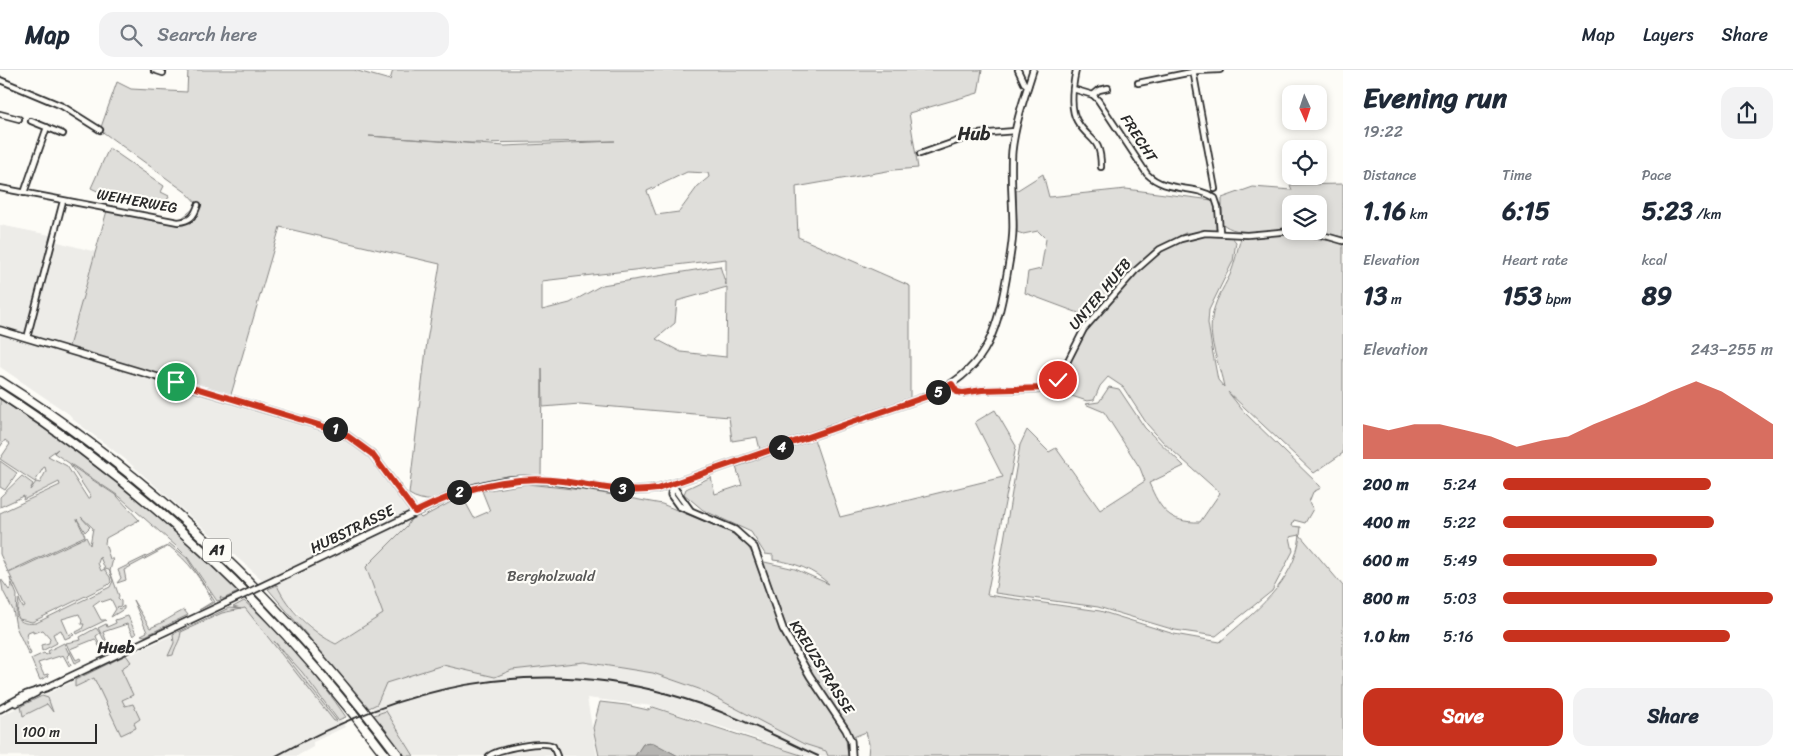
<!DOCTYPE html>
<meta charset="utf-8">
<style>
body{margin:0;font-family:Sriracha,sans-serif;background:#f2f2f3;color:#1f2937;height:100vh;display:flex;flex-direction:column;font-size:19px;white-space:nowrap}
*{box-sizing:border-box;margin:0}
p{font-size:16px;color:#747a83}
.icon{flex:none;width:28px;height:28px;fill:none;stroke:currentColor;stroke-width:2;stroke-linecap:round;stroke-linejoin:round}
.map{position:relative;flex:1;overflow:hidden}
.side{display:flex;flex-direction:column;background:#fff;width:450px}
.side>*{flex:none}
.needle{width:32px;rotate:177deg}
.fabs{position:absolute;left:1282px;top:15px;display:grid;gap:10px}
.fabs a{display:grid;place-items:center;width:45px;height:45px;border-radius:10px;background:#fff;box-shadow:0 2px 8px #0003;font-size:25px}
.scale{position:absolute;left:15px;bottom:12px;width:82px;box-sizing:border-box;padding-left:5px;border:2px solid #2b2b2b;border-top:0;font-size:14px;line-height:18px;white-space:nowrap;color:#2b2b2b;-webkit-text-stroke:4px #fdfcf7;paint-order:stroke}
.pin{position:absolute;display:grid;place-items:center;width:42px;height:42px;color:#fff;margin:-21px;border:2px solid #fff;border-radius:50%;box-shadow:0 1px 5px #0007}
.km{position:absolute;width:25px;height:25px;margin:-12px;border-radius:50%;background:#222;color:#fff;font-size:14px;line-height:25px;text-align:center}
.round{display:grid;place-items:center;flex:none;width:52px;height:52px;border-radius:15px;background:#f2f2f3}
.headline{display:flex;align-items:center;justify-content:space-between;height:85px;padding:0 20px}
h1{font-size:28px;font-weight:800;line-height:38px}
.figures{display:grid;grid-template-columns:repeat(3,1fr);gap:8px;height:85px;padding:5px 20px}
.figures div{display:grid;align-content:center}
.figures b{font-size:25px;font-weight:800}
.figures small{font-size:14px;font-weight:400}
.figures p{font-size:14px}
.chart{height:140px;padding:10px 20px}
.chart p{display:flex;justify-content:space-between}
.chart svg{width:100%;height:90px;margin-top:5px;fill:#c8321e;opacity:.7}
.button{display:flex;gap:10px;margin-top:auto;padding:10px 20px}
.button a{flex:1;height:58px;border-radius:15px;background:#c8321e;color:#fff;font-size:20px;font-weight:800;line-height:58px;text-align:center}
.button a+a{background:#f2f2f3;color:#1f2937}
ul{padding:0 20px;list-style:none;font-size:16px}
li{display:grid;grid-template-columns:80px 60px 1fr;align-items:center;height:38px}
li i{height:12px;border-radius:6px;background:#c8321e}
header{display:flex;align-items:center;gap:30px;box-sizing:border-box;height:70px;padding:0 25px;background:#fff;border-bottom:1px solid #e0e1e3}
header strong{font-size:24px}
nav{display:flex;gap:28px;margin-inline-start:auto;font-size:18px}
.search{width:350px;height:45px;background:#f2f2f3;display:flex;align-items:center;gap:12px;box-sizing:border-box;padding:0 18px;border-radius:15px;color:#747a83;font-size:19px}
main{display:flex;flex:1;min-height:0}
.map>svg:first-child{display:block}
</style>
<header>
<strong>Map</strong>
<div class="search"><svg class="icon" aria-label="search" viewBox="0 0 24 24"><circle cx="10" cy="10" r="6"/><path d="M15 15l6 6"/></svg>Search here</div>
<nav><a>Map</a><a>Layers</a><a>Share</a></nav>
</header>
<main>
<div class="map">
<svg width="1343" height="686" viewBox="0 0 1343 686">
<rect width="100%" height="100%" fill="#fdfcf7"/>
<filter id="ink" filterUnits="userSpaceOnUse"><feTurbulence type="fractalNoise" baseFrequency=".02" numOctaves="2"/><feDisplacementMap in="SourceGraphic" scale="10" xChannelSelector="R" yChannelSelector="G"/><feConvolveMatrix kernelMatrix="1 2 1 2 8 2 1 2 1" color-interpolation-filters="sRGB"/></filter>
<g filter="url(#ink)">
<!-- built -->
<g fill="#edece8">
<polygon points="0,155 55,166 54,171 96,182 68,280 335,359 363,375 415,442 407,456 366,497 383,544 336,573 320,566 283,528 125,389 75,351 69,344 0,297"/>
<polygon points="243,532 323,627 334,647 340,648 345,657 313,672 313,677 297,686 0,686 0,646"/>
<polygon points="584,592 653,603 699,619 804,674 841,686 798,686 788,680 738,662 652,636 587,628 597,686 414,686 390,652 377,644 371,636 377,634 385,613 443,595 495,607 512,600"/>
</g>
<!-- green -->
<g fill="#dfdeda" stroke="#858482" fill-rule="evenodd">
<path d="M188 0H354L390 10 393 0H982L978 23 909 43 918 98 893 100 796 117 798 167 910 216V330L761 384 757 367 732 371 729 347 580 334 543 337 542 298 541 409C531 409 520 409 510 410 480 414 439 443 409 424L427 271 440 194 280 157 230 328 68 280 108 137 177 152 198 135 187 123 100 60 117 12 131 19 187 22ZM369 66 471 73 615 71 505 76ZM687 102 708 103 709 107 698 116 679 142 656 145 647 121ZM726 189V215L720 196 602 215 570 233 542 240V211ZM727 217 726 287 681 282 656 269 675 253 677 231Z"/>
<polygon points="109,78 164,116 161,122 169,126 163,140 141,130 139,134 112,123 110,127 91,118"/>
<polygon points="1043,104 1049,127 1126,119 1212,130 1216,136 1216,161 1185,163 1151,182 1092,248 1025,223 1028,202 1041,199 1046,169 1038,161 1023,164 1017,162 1016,121"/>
<path d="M1343 114V167L1314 161H1319V134H1291V157C1272 160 1237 168 1222 153V128L1253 117 1292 120 1290 115Z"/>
<path d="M1211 164 1231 166 1236 172 1233 191 1209 240 1208 253 1212 279 1218 310 1224 317C1220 295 1208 272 1212 248 1214 232 1223 219 1230 205 1235 193 1237 180 1241 168L1290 164 1343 173V383L1314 403 1228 322 1244 342 1320 416 1321 418 1313 422 1309 432 1313 439 1305 453 1294 450 1292 456 1301 457 1300 465 1343 516V686H868L869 674 866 662 846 670 848 686H828L826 681 804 674 699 619 653 603 584 592 512 600 495 607 443 595 386 613 377 634 369 638 268 519 277 515C287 539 313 563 336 574L383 544 366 497 407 456 415 442 421 448 462 426 474 448 490 441 482 421 527 414 590 421 662 434 730 462 747 475 756 490 795 499 829 514C814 500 794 492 773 490V485L765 484 751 462 703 440 684 424 686 419 711 407 715 424 742 415 736 397 814 369 840 447 1003 407 975 352 995 340 1016 376 987 525 1100 541 1174 564 1220 572C1254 542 1295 513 1300 465L1290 467 1293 481 1272 521 1216 566 1175 560 1098 537 995 523 1020 375 1027 360 1049 382 1056 378 1100 440 1145 411 1140 398 1104 342 1085 334 1099 332 1109 317 1119 319 1145 358 1184 396 1149 413C1160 439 1169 453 1200 452L1220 423 1164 373 1147 354 1123 317 1108 307 1100 316 1094 330 1087 331 1053 320C1064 305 1067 296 1075 280 1088 254 1145 189 1170 175 1182 169 1198 167 1211 164Z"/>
<path d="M0 329 59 369 124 418 166 453 238 522 223 529 220 527 221 530 217 531 188 488 176 476 120 427 54 383 58 379 48 386 67 396 88 429 91 427 70 395 117 426 139 450 106 468 105 473 110 489H113L110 501 119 526 118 528 121 531V536L117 537 119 539 124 536V539L111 547 116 539 111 529 102 532 100 530 93 535 101 550H106L77 564 76 562 82 559 84 554H81L82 551 79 544 62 549 69 565 72 563 74 565 65 569 61 560 53 564 57 573 42 581 41 575 49 573 50 568 43 560 33 563V560L28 562 26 572 31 584 29 585 16 557 13 540 3 521 1 509 9 520 12 516 10 508 17 525 16 546C21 554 28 554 36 553L110 517 113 511 109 500 105 499 100 487 98 493 101 501 104 499 110 507 111 512 108 515 32 552 19 549 17 544 19 529 23 538 25 537 9 503 86 467 90 475 93 458 81 447 90 457 85 462 77 449 85 466 8 502 0 484V443L60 415 59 412 23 430 24 426 0 437V427L22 406 33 414 30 420 36 412 40 413 46 401 45 397 43 398 35 412 0 389 10 374 5 370 0 377Z"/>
<polygon points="0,391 17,403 5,420 0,417"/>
<path d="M169 473 187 488 215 532 199 540 212 532C203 510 188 491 169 476L124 500 126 510 117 513 121 508 118 500 167 476Z"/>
<path d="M133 530 150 558C163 553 172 546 184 540L188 545 145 566 141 565 147 562Z"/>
<path d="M244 531C282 563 318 606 346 647L338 650 302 602 274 571 337 651H334L245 538 222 543 181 562C180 572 175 576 173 585L168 586 174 573 173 564 229 538 241 539 233 537Z"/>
<polygon points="128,546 136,564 133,566 127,554 103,562 108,575 113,573 113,575 108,578 98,558 106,554 107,557 116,553 115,550"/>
<polygon points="96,558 100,563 96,566 102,581 95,569 70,579 76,590 80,588 81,590 75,593 66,573 81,570 80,567"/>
<polygon points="64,573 69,584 67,586 71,595 69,596 63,585 38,593 44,605 48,604 49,606 40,610 31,589 44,583 46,585 49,583 48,581"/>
<polygon points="126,585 131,592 121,599 133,625 122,630 125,636 133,634 140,649 134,653 136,658 121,665 94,608 75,617 75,610"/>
<polygon points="42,626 48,628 53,642 47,634 23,646 21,636"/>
<polygon points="600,632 626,635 648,640 653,637 804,686 678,686 653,673 643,674 635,686 599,686 593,658"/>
<polygon points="386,641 414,686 405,686 374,645"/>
</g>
<!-- water -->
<polygon fill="#b5b4b1" stroke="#7e7d7b" points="654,673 678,686 635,686 643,674"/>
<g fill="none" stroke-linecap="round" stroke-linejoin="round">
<defs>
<g id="minor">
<polyline points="154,0 163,3"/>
<polyline points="1018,0 1024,13 1028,16"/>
<path d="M1076 0C1073 14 1069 37 1077 51 1089 72 1101 66 1101 97"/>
<polyline points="1193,0 1215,119"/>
<polyline points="0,10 62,36 100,60"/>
<polyline points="1138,13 1197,1 1220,0"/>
<path d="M1073 19 1093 25 1098 30 1147 104C1166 123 1194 114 1215 128L1218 137 1220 162"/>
<polyline points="1093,25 1099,20 1108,18"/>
<polyline points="0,44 19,49"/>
<polyline points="31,51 63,64"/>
<polyline points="920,84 977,64 1015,61"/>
<path d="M0 118 178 152C190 151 194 147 198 135"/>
<polyline points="24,123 47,57"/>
<polyline points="1295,161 1319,164 1343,171"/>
<polyline points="27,268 63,131"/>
<polyline points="952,314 957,321 963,323 982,320 1046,319 1058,310 1084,259 1135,201 1160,179 1181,169 1205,163 1247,165 1291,161"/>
<path d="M489 686C498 679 544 670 553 676L557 686"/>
</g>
<g id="tertiary">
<polyline points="0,260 342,362 372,384 415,442"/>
<polyline points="672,415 671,425 679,436 735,460 754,477 783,559 810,606 846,660 851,671 852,686"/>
<polyline points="672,415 690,440"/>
<path d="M275 510C313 492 351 474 388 456 428 437 465 415 509 410 559 405 608 427 657 419L928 326C984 302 996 266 1006 210 1009 192 1013 175 1013 157 1013 132 1010 106 1012 81 1015 53 1025 26 1033 0"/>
<polyline points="16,633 36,623"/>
<polyline points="0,639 27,624 46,618 226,533"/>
</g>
<g id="motorway">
<path d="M0 311C157 410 288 538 399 686"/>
<path d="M0 323C151 420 279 543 386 686"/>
</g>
</defs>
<!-- minor casing -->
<use href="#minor" stroke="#2b2b2b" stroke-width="8"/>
<!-- tertiary casing -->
<use href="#tertiary" stroke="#2b2b2b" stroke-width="9"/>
<!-- motorway casing -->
<use href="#motorway" stroke="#2b2b2b" stroke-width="11"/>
<!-- minor -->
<use href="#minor" stroke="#fdfcf7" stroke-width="4.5"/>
<!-- tertiary -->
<use href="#tertiary" stroke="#fdfcf7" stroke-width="5.5"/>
<!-- motorway -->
<use href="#motorway" stroke="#fdfcf7" stroke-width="8"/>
<!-- rail -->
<path stroke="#2b2b2b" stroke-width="2" d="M276 686C400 617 528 586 668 624 720 638 769 663 818 686"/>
<defs>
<polyline id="tertiary-bridge" points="226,533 275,510"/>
</defs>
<!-- tertiary-bridge casing -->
<use href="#tertiary-bridge" stroke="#2b2b2b" stroke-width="9" stroke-linecap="butt"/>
<!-- tertiary-bridge -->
<use href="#tertiary-bridge" stroke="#fdfcf7" stroke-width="5.5"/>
</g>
</g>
<g fill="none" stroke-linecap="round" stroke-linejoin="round" filter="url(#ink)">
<defs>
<path id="route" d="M176 312 342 362 372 384 415 442C462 419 509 404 562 411 593 415 626 424 657 419L928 326 952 314 957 322 963 323 982 320 1046 318 1058 310"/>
</defs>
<!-- route casing -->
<use href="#route" stroke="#fff" stroke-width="10"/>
<!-- route -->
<use href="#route" stroke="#c8321e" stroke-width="6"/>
</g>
<g text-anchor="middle" stroke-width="4.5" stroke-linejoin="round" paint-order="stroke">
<!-- shield labels -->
<rect fill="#fdfcf7" stroke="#6a6a68" stroke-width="1" x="203" y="468.5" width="28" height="23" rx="4"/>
<g font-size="14" font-weight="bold" fill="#2b2b2b">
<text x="217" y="485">A1</text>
</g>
<!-- street labels -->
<g font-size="15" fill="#2b2b2b" stroke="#fdfcf7">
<text transform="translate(1139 68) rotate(57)" y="5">FRECHT</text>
<text transform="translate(137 131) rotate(10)" y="5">WEIHERWEG</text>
<text transform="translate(1100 224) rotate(-50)" y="5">UNTER HUEB</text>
<text transform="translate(352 459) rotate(-26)" y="5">HUBSTRASSE</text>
<text transform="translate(822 597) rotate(58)" y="5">KREUZSTRASSE</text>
</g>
<!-- park labels -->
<g font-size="15" fill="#585857" stroke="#fdfcf7">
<text x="551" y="511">Bergholzwald</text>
</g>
<!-- neighbourhood labels -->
<g font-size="16" font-weight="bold" fill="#2b2b2b" stroke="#fdfcf7">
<text x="116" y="583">Hueb</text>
</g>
<!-- quarter labels -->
<g font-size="18" font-weight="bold" fill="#2b2b2b" stroke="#fdfcf7">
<text x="974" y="70">Hub</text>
</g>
</g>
</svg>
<div class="fabs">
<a><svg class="needle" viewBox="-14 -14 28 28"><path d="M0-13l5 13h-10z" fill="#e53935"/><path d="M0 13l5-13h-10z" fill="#747a83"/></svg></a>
<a><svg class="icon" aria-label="locate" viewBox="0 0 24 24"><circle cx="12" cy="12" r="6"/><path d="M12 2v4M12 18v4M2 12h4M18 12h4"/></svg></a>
<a><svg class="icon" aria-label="layers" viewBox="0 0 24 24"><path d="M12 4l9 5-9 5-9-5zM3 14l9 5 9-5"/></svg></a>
</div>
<div class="scale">100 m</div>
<div class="pin" style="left:176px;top:312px;background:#1e9e55"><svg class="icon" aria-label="arrive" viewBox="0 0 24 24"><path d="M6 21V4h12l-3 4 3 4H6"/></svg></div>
<div class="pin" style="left:1058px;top:310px;background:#d93025"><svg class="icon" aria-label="check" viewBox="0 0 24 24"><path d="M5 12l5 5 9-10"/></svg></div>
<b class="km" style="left:335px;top:359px">1</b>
<b class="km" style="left:459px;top:422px">2</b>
<b class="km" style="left:622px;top:419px">3</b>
<b class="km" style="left:781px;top:377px">4</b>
<b class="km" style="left:938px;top:322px">5</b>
</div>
<section class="side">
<div class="headline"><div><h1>Evening run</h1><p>19:22</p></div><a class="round"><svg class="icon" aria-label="share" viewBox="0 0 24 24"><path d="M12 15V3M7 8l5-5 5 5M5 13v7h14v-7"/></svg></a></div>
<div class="figures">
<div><p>Distance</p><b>1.16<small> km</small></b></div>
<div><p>Time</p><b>6:15</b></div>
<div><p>Pace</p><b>5:23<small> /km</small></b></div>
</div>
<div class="figures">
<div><p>Elevation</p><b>13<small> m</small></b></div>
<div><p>Heart rate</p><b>153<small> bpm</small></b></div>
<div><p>kcal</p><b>89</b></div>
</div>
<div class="chart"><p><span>Elevation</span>243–255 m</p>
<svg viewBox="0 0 160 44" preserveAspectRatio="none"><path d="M0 44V27L10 30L20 27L30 27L40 30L50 33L60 38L70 35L80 33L90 27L100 22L110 17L120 11L130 6L140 11L150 19L160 27V44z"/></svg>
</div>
<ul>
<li><b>200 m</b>5:24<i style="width:77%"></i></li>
<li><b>400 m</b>5:22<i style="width:78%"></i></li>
<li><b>600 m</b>5:49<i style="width:57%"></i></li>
<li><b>800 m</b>5:03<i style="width:100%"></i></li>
<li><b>1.0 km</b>5:16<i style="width:84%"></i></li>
</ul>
<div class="button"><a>Save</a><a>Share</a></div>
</section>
</main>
